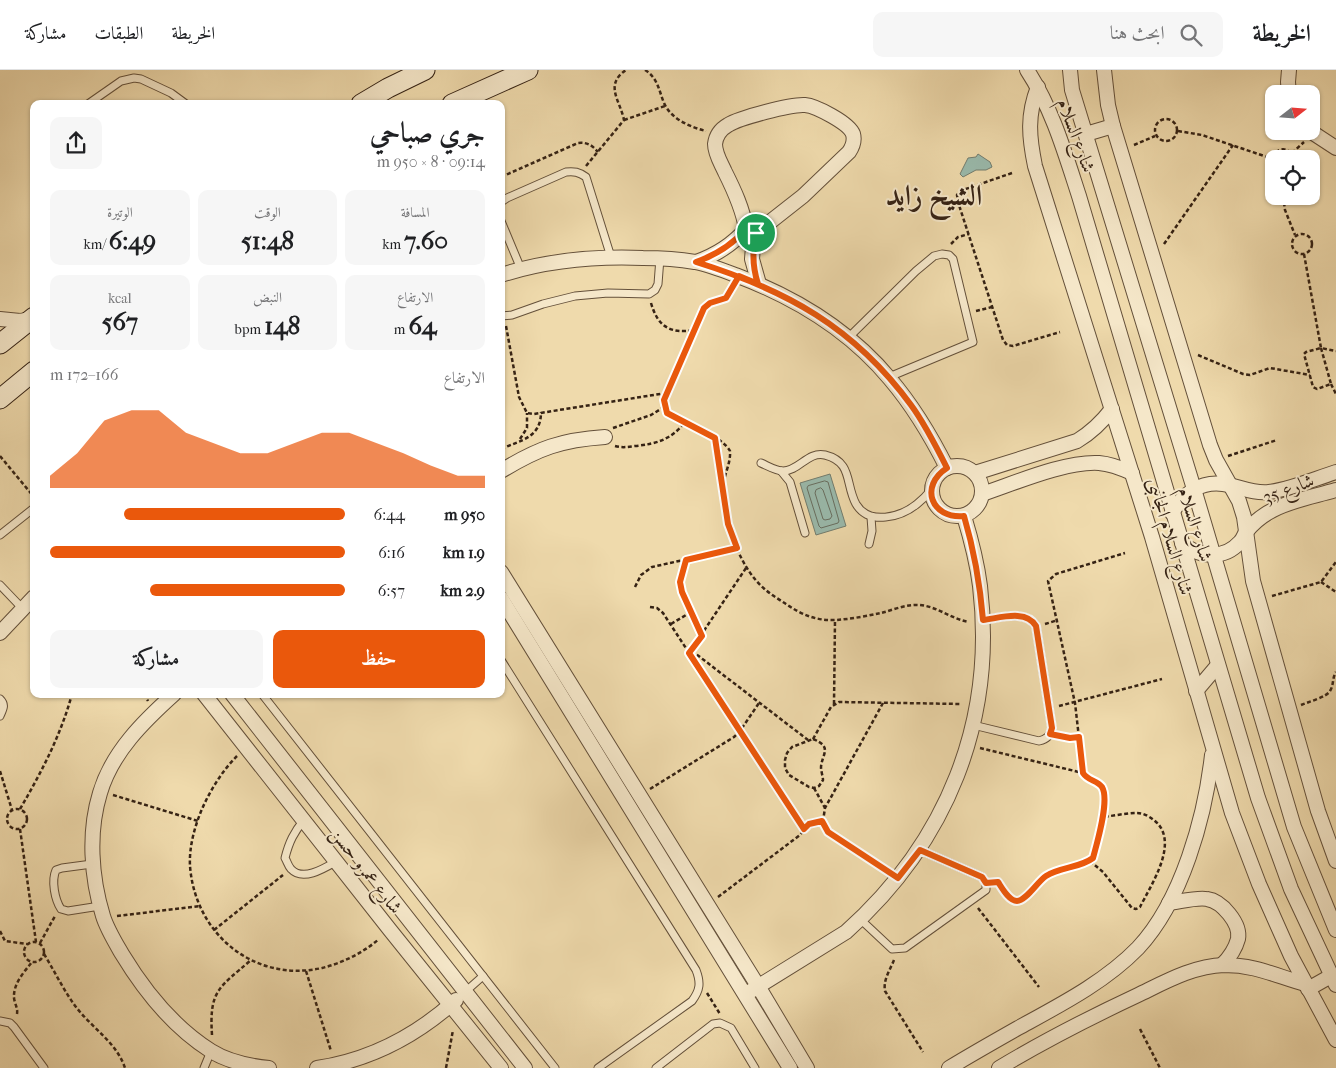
<!DOCTYPE html>
<html lang="ar">
<meta charset="utf-8">
<style>
body{margin:0;font-family:"IM FELL French Canon",Amiri,serif;background:#f6f6f6;color:#202124;direction:rtl;height:100vh;display:flex;flex-direction:column;font-size:19px;white-space:nowrap}
*{box-sizing:border-box;margin:0}
p{font-size:16px;color:#757577}
.icon{flex:none;width:28px;height:28px;fill:none;stroke:currentColor;stroke-width:2;stroke-linecap:round;stroke-linejoin:round}
.map{position:relative;flex:1;overflow:hidden;direction:ltr}
.side{position:absolute;left:30px;top:30px;width:475px;height:598px;display:flex;flex-direction:column;background:#fff;border-radius:10px;box-shadow:0 1px 4px #0004;direction:rtl}
.side>*{flex:none}
.needle{width:32px;rotate:73deg}
.tools{position:absolute;left:1265px;top:15px;display:grid;gap:10px}
.tools a{display:grid;place-items:center;width:55px;height:55px;border-radius:10px;background:#fff;box-shadow:0 1px 4px #0004;font-size:25px}
.pin{position:absolute;display:grid;place-items:center;width:42px;height:42px;color:#fff;margin:-21px;border:2px solid #fff;border-radius:50%;box-shadow:0 1px 5px #0007}
.round{display:grid;place-items:center;flex:none;width:52px;height:52px;border-radius:10px;background:#f6f6f6}
.headline{display:flex;align-items:center;justify-content:space-between;height:85px;padding:0 20px}
h1{font-size:28px;font-weight:800;line-height:38px}
.metrics{display:grid;grid-template-columns:repeat(3,1fr);gap:8px;height:85px;padding:5px 20px}
.metrics div{display:grid;align-content:center;border-radius:10px;background:#f6f6f6;text-align:center}
.metrics b{font-size:25px;font-weight:800}
.metrics small{font-size:14px;font-weight:400}
.metrics p{font-size:14px}
.chart{height:140px;padding:10px 20px}
.chart p{display:flex;justify-content:space-between}
.chart svg{width:100%;height:90px;margin-top:5px;fill:#ea580c;opacity:.7}
.button{display:flex;gap:10px;margin-top:auto;padding:10px 20px}
.button a{flex:1;height:58px;border-radius:10px;background:#ea580c;color:#fff;font-size:20px;font-weight:800;line-height:58px;text-align:center}
.button a+a{background:#f6f6f6;color:#202124}
ul{padding:0 20px;list-style:none;font-size:16px}
li{display:grid;grid-template-columns:80px 60px 1fr;align-items:center;height:38px}
li i{height:12px;border-radius:6px;background:#ea580c}
header{display:flex;align-items:center;gap:30px;box-sizing:border-box;height:70px;padding:0 25px;background:#fff;border-bottom:1px solid #e0e0e0}
header strong{font-size:24px}
nav{display:flex;gap:28px;margin-inline-start:auto;font-size:18px}
.search{width:350px;height:45px;background:#f6f6f6;display:flex;align-items:center;gap:12px;box-sizing:border-box;padding:0 18px;border-radius:10px;color:#757577;font-size:19px}
.map>svg:first-child{display:block}
</style>
<header>
<strong>الخريطة</strong>
<div class="search"><svg class="icon" aria-label="search" viewBox="0 0 24 24"><circle cx="10" cy="10" r="6"/><path d="M15 15l6 6"/></svg>ابحث هنا</div>
<nav><a>الخريطة</a><a>الطبقات</a><a>مشاركة</a></nav>
</header>
<div class="map">
<svg width="1336" height="998" viewBox="0 0 1336 998">
<rect width="100%" height="100%" fill="#efdaac"/>
<filter id="stains"><feTurbulence type="fractalNoise" baseFrequency=".004" numOctaves="4"/><feColorMatrix values="0 0 0 0 .2 0 0 0 0 .09 0 0 0 0 .02 0 0 0 .5 -.17"/></filter>
<radialGradient id="worn" r=".72"><stop offset=".6" stop-color="#630" stop-opacity="0"/><stop offset="1" stop-color="#630" stop-opacity=".3"/></radialGradient>
<!-- water -->
<g fill="#9abaac" stroke="#727d6f">
<polygon points="978,84 990,92 992,97 986,100 976,100 963,107 960,104 968,88 976,87"/>
<polygon points="830,404 846,456 816,465 800,413"/>
</g>
<g fill="none" stroke-linecap="round" stroke-linejoin="round">
<!-- shore -->
<g stroke="#686e60" stroke-width="1">
<polygon points="825,411 828,412 839,451 838,453 821,458 819,456 807,418 808,416"/>
<polygon points="821,418 823,420 832,446 830,449 825,450 823,449 815,423 816,420"/>
</g>
<defs>
<g id="lane">
<polyline points="88,34 121,11 134,8 141,9 171,23 186,34"/>
<path d="M501 132 507 128 566 102C574 101 579 102 586 107L611 187"/>
<polyline points="501,151 521,199"/>
<polyline points="501,246 512,245 543,234 575,226 608,223 649,224 655,220 658,214 660,188"/>
<polyline points="848,268 916,201 934,186 942,184 949,185 953,189 973,272 889,307"/>
<path d="M761 393C768 396 776 401 783 401 799 401 808 381 825 385 853 392 845 414 856 434 869 456 901 447 917 434 922 430 927 425 931 420"/>
<polyline points="781,401 790,412 805,463"/>
<polyline points="0,465 34,438"/>
<polyline points="869,474 872,461 871,447"/>
<polyline points="0,515 22,538"/>
<path d="M501 590 696 900C701 913 700 920 692 931L598 998"/>
<polyline points="262,624 555,998"/>
<path d="M0 629C6 635 3 639 0 646"/>
<path d="M973 655 1039 671C1047 669 1050 666 1052 658L1036 556C1026 539 1000 548 983 550"/>
<path d="M304 750C294 762 289 772 285 788 287 791 288 796 291 799 303 812 325 798 337 791"/>
<path d="M92 794 62 798 56 800C51 811 55 830 61 839L68 841 100 836"/>
<polyline points="860,849 892,879 905,878 986,820 986,813 982,807 920,780"/>
<polyline points="465,922 483,906"/>
<polyline points="0,951 10,953 14,957 44,998"/>
<polyline points="204,998 211,981"/>
<polyline points="656,998 713,954 720,953 731,958 755,998"/>
</g>
<g id="street">
<path d="M1027 0C1052 38 1065 83 1079 126L1258 728 1291 819 1336 915"/>
<polyline points="1070,0 1072,20 1194,419 1294,757 1336,860"/>
<polyline points="1104,0 1108,35 1113,56 1210,375 1216,390 1239,431 1244,447 1253,511 1318,741 1336,791"/>
<polyline points="1289,0 1288,12 1289,24"/>
<path d="M1038 17C1027 45 1029 67 1035 96L1152 467 1232 743 1259 814 1291 886 1336 970"/>
<polyline points="1310,61 1336,78"/>
<polyline points="1086,64 1113,56"/>
<path d="M696 192C716 185 732 175 746 159 743 139 734 120 725 102 721 93 715 84 715 74 716 66 721 59 728 55 739 48 791 34 805 35 816 36 849 53 853 64 855 71 853 76 849 82L803 126 756 163 753 177 752 189 759 214"/>
<path d="M501 205C548 190 594 186 643 188 660 188 678 189 695 192 710 195 725 201 738 206 796 228 850 261 890 309 913 336 931 366 947 398"/>
<polyline points="0,249 20,251 31,249"/>
<circle cx="957" cy="421" r="25"/>
<path d="M501 401C539 378 561 370 605 367"/>
<path d="M975 403 1077 371C1092 362 1102 352 1112 339"/>
<path d="M982 424C1015 413 1065 391 1099 393 1111 394 1121 398 1132 403"/>
<path d="M1172 443C1183 424 1200 411 1223 414 1239 416 1252 424 1269 422 1291 419 1314 409 1336 402"/>
<path d="M1182 473C1199 488 1224 490 1240 472 1243 469 1244 465 1246 462 1253 453 1263 445 1273 440 1292 430 1316 426 1336 420"/>
<polyline points="501,502 758,916 807,998"/>
<polyline points="501,528 790,998"/>
<polyline points="0,563 34,527"/>
<polyline points="1196,621 1218,595"/>
<path d="M174 624C144 651 112 682 100 723 88 762 91 807 103 846 107 859 115 872 122 884 145 922 173 957 211 981 227 991 249 996 269 998"/>
<polyline points="204,624 390,860 501,998"/>
<polyline points="232,624 525,998"/>
<path d="M1169 833C1179 832 1197 827 1207 829 1222 831 1241 854 1238 869 1235 880 1229 888 1222 895"/>
<polyline points="1308,919 1331,906"/>
<path d="M746 924 846 862C947 772 996 651 980 516 977 492 971 469 964 446"/>
<path d="M317 998C371 990 416 966 456 930"/>
<path d="M949 998C972 984 995 971 1018 958 1060 935 1105 912 1138 878 1182 831 1205 747 1212 685"/>
<path d="M999 998C1044 971 1091 947 1138 925 1165 912 1193 896 1224 895 1256 895 1276 906 1305 914"/>
</g>
<g id="secondary">
<polyline points="361,34 388,18 425,0"/>
<polyline points="452,34 528,0"/>
<polyline points="0,274 34,247"/>
<polyline points="0,329 34,301"/>
</g>
</defs>
<!-- lane casing -->
<use href="#lane" stroke="#64503a" stroke-width="9"/>
<!-- street casing -->
<use href="#street" stroke="#64503a" stroke-width="16"/>
<!-- secondary casing -->
<use href="#secondary" stroke="#352214" stroke-width="21"/>
<!-- path -->
<g stroke="#352214" stroke-width="2.5" stroke-dasharray="4 2.5" stroke-linecap="butt">
<path d="M645 0C658 8 659 21 664 33 671 49 690 57 706 61"/>
<circle cx="1166" cy="60" r="11"/>
<polyline points="624,50 665,36"/>
<polyline points="1178,61 1202,65 1273,89"/>
<polyline points="1134,75 1155,66"/>
<polyline points="1292,83 1304,72"/>
<path d="M1274 89C1276 75 1291 77 1293 89"/>
<path d="M586 96 624 50C620 30 604 15 626 0"/>
<polyline points="1012,103 960,121 957,125 958,132 1003,270 1007,275 1013,276 1060,262"/>
<path d="M501 107 578 73C587 72 592 75 598 82"/>
<polyline points="1283,126 1285,140 1295,165"/>
<circle cx="1302" cy="174" r="10"/>
<polyline points="951,174 958,167 969,164"/>
<polyline points="1164,174 1233,75"/>
<polyline points="1304,184 1321,278 1336,281"/>
<path d="M732 218 726 228 710 233 704 237 664 330 667 343C683 351 722 366 730 381 731 394 723 406 723 419 725 453 739 499 767 521 773 526 780 530 786 534 802 545 817 551 836 550 851 549 867 546 881 543 893 540 906 534 919 535 937 536 951 549 969 552"/>
<path d="M651 233C658 257 670 264 695 260"/>
<polyline points="976,241 992,237"/>
<polyline points="506,256 519,327 527,343 534,344 666,323"/>
<polygon points="1321,278 1331,314 1317,319 1313,317 1304,284 1306,282"/>
<polyline points="1198,285 1243,304 1250,305 1270,298 1310,305"/>
<polyline points="1331,314 1336,324"/>
<polyline points="613,358 651,345 664,337"/>
<polyline points="715,368 722,413"/>
<polyline points="520,369 527,358 527,343"/>
<path d="M615 376C622 378 628 377 635 376 657 374 672 369 685 352"/>
<path d="M501 379C521 370 541 368 541 342"/>
<polyline points="0,386 34,427"/>
<polyline points="1228,386 1277,370"/>
<polyline points="686,490 680,512 682,522 702,565"/>
<polyline points="746,498 689,583 696,584 808,670"/>
<polyline points="1321,512 1336,522"/>
<polyline points="635,517 641,505 652,497 737,478"/>
<polyline points="1272,526 1321,512 1336,492"/>
<polyline points="650,537 657,538 663,543 804,759"/>
<polyline points="671,554 691,542"/>
<polyline points="1045,554 1058,550"/>
<polyline points="144,624 148,631"/>
<polyline points="883,633 825,738 823,751 828,762 886,801"/>
<polyline points="834,634 835,550"/>
<path d="M1301 635C1308 632 1327 627 1330 621 1334 615 1332 608 1336 602"/>
<polyline points="1059,636 1162,609"/>
<polyline points="1059,667 1070,668 1078,667"/>
<polyline points="813,669 831,637 839,632 961,634"/>
<path d="M813 669C833 677 822 684 821 697 821 701 823 707 823 710L819 716 814 718 809 717 789 705 785 698V690L787 683 792 677Z"/>
<polyline points="980,678 1083,703"/>
<path d="M237 686C211 712 188 759 190 796 195 864 254 913 322 898 342 893 363 883 379 869"/>
<polyline points="0,701 12,740"/>
<polyline points="814,718 825,738"/>
<polyline points="650,719 734,667 740,661 759,633"/>
<polyline points="113,725 198,751"/>
<path d="M20 739C41 703 61 665 72 624"/>
<circle cx="17" cy="749" r="10"/>
<polyline points="20,759 36,872"/>
<path d="M1090 791 1103 802 1132 838 1136 839 1140 837C1151 815 1180 772 1155 751 1150 747 1144 743 1137 743 1126 743 1113 746 1102 747"/>
<path d="M995 812H998C1002 818 1008 831 1017 831 1026 831 1038 811 1046 806 1060 797 1081 798 1093 788 1097 773 1111 726 1100 714 1096 711 1090 710 1086 708L1083 703 1075 633 1048 511 1056 504 1125 483"/>
<polyline points="718,827 800,765 809,754 823,751"/>
<polyline points="978,838 1039,917"/>
<polyline points="117,846 200,836"/>
<polyline points="214,860 283,805"/>
<polyline points="0,861 5,871 27,874"/>
<circle cx="34" cy="882" r="10"/>
<polyline points="40,873 55,846"/>
<path d="M44 884C55 902 64 921 76 937 92 958 117 973 125 998"/>
<path d="M894 890C890 900 883 910 885 921L923 982"/>
<polyline points="306,901 331,981"/>
<polyline points="707,923 720,944"/>
<path d="M17 944C18 938 15 935 14 928 13 914 24 902 32 892"/>
<polyline points="1140,959 1160,998"/>
<path d="M212 965C209 920 219 918 251 890"/>
<polyline points="446,998 453,960"/>
</g>
<!-- lane -->
<use href="#lane" stroke="#f5e7c9" stroke-width="7"/>
<!-- street -->
<use href="#street" stroke="#f5e7c9" stroke-width="14"/>
<!-- secondary -->
<use href="#secondary" stroke="#f5e7c9" stroke-width="19"/>
</g>
<g fill="none" stroke-linecap="round" stroke-linejoin="round">
<defs>
<path id="route" d="M756 163C752 181 752 196 758 214L739 206 726 228 710 233 704 238 664 330 667 343 715 368 728 454 737 478 686 490 680 512 682 522 702 566 689 583 804 759 809 754 822 751 828 762 898 808 920 780 982 807 986 813 998 812C1002 818 1009 831 1017 831 1026 831 1038 811 1046 806 1060 797 1080 798 1093 788 1097 773 1110 730 1102 717 1097 710 1088 711 1083 703L1079 667 1070 668 1050 664 1052 658 1036 556C1026 539 1000 548 983 550 980 514 974 480 964 446 931 449 919 416 947 398 936 376 925 354 911 335 854 257 786 220 696 192 716 185 732 175 746 159L756 163"/>
</defs>
<!-- route casing -->
<use href="#route" stroke="#fff" stroke-width="10"/>
<!-- route -->
<use href="#route" stroke="#ea580c" stroke-width="6"/>
</g>
<g text-anchor="middle" stroke-width="4" stroke-linejoin="round" paint-order="stroke">
<!-- street labels -->
<g font-size="19" fill="#352214" stroke="#f5e7c9">
<text transform="translate(1077 65) rotate(70)" y="7">شارع السلام</text>
<text transform="translate(1288 418) rotate(-21)" y="7">شارع 35</text>
<text transform="translate(1196 454) rotate(73)" y="7">شارع السلام</text>
<text transform="translate(1171 466) rotate(74)" y="7">شارع السلام الجانبى</text>
<text transform="translate(367 800) rotate(52)" y="7">شارع عمرو حسن</text>
</g>
<!-- town labels -->
<g font-size="29" font-weight="bold" fill="#352214" stroke="#f5e7c9">
<text x="934" y="135">الشيخ زايد</text>
</g>
</g>
<rect width="100%" height="100%" filter="url(#stains)"/>
<rect width="100%" height="100%" fill="url(#worn)"/>
</svg>
<div class="tools">
<a><svg class="needle" viewBox="-14 -14 28 28"><path d="M0-13l5 13h-10z" fill="#e53935"/><path d="M0 13l5-13h-10z" fill="#757577"/></svg></a>
<a><svg class="icon" aria-label="locate" viewBox="0 0 24 24"><circle cx="12" cy="12" r="6"/><path d="M12 2v4M12 18v4M2 12h4M18 12h4"/></svg></a>
</div>
<div class="pin" style="left:756px;top:163px;background:#1e9e55"><svg class="icon" aria-label="arrive" viewBox="0 0 24 24"><path d="M6 21V4h12l-3 4 3 4H6"/></svg></div>
<section class="side">
<div class="headline"><div><h1>جري صباحي</h1><p>09:14 · 8 × 950 m</p></div><a class="round"><svg class="icon" aria-label="share" viewBox="0 0 24 24"><path d="M12 15V3M7 8l5-5 5 5M5 13v7h14v-7"/></svg></a></div>
<div class="metrics">
<div><p>المسافة</p><b>7.60<small> km</small></b></div>
<div><p>الوقت</p><b>51:48</b></div>
<div><p>الوتيرة</p><b>6:49<small> /km</small></b></div>
</div>
<div class="metrics">
<div><p>الارتفاع</p><b>64<small> m</small></b></div>
<div><p>النبض</p><b>148<small> bpm</small></b></div>
<div><p>kcal</p><b>567</b></div>
</div>
<div class="chart"><p><span>الارتفاع</span>166–172 m</p>
<svg viewBox="0 0 160 44" preserveAspectRatio="none"><path d="M0 44V38L10 27L20 11L30 6L40 6L50 17L60 22L70 27L80 27L90 22L100 17L110 17L120 22L130 27L140 33L150 38L160 38V44z"/></svg>
</div>
<ul>
<li><b>950 m</b>6:44<i style="width:75%"></i></li>
<li><b>1.9 km</b>6:16<i style="width:100%"></i></li>
<li><b>2.9 km</b>6:57<i style="width:66%"></i></li>
</ul>
<div class="button"><a>حفظ</a><a>مشاركة</a></div>
</section>
</div>
